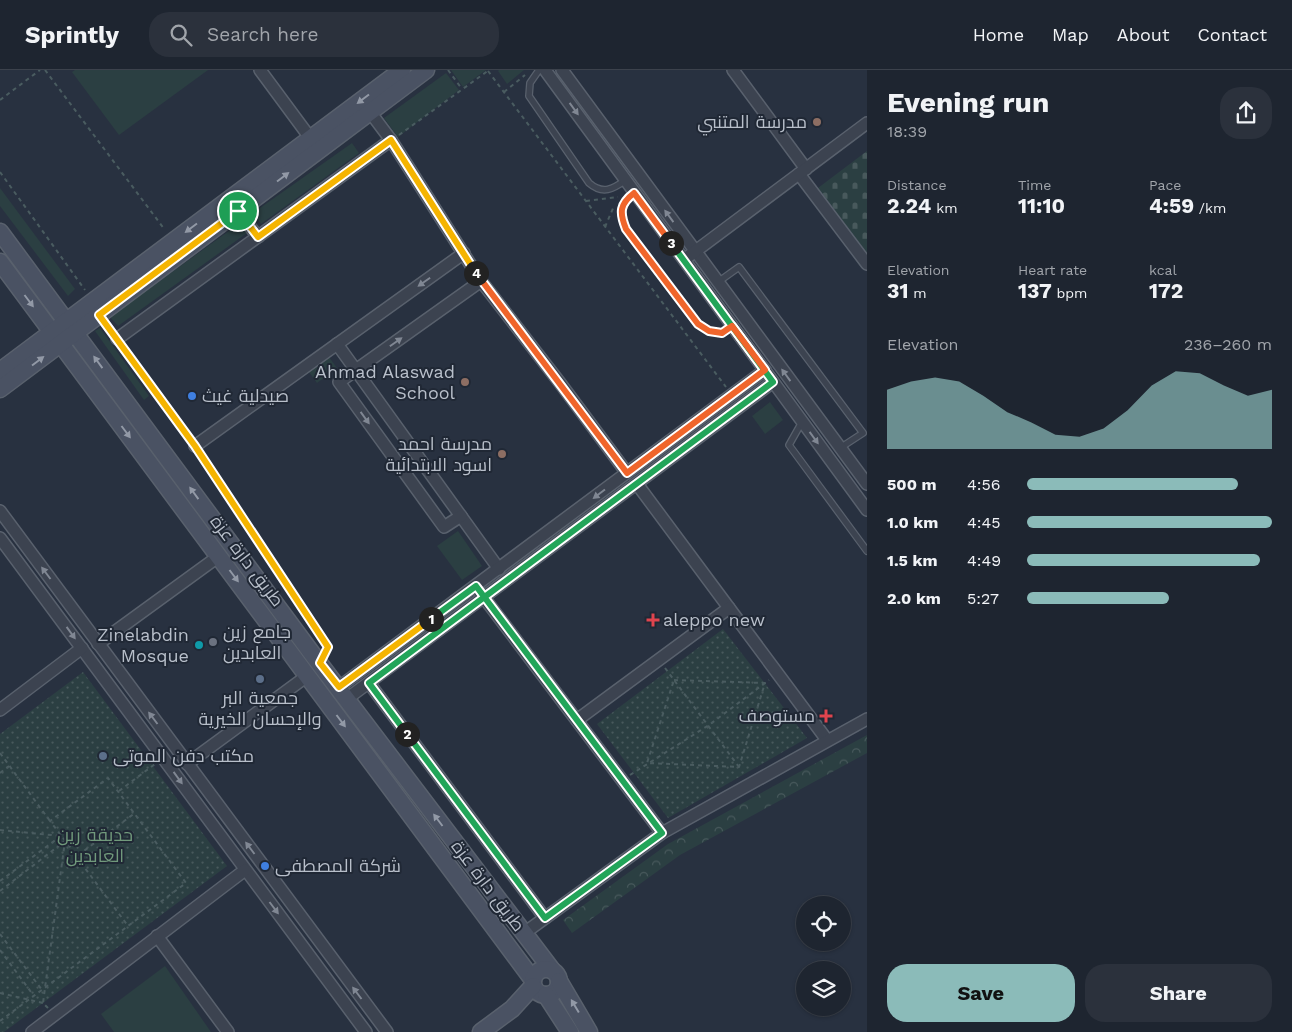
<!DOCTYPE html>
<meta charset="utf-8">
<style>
body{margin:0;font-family:"Work Sans",Cairo,sans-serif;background:#2b313c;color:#f1f3f6;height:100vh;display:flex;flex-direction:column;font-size:19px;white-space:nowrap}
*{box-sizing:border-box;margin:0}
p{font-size:16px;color:#a1a5ab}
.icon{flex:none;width:28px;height:28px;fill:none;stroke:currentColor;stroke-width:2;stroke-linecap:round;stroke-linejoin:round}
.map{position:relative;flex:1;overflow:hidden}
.drawer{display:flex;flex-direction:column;background:#1e2530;width:425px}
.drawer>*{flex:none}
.tools{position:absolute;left:796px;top:826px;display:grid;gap:10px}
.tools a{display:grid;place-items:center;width:55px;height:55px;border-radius:50%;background:#1e2530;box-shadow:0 1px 4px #0004,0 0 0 1px #3c424c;font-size:25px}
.pin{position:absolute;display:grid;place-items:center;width:42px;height:42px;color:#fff;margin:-21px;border:2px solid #fff;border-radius:50%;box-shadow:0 1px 5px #0007}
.km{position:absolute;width:25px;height:25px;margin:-12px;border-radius:50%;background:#222;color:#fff;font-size:14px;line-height:25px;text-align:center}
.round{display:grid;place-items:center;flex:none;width:52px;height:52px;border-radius:20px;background:#2b313c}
.overview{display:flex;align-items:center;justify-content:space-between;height:85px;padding:0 20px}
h1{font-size:28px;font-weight:700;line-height:38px}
.stats{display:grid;grid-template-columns:repeat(3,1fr);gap:8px;height:85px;padding:5px 20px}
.stats div{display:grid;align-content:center}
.stats b{font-size:21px;font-weight:700}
.stats small{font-size:14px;font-weight:400}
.stats p{font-size:14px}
.chart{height:140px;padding:10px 20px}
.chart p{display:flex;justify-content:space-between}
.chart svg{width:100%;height:90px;margin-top:5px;fill:#8bbbb9;opacity:.7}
.cta{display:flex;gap:10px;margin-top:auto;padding:10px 20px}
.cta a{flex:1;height:58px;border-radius:20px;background:#8bbbb9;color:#111;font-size:20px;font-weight:700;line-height:58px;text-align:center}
.cta a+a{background:#2b313c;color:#f1f3f6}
ul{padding:0 20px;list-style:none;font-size:16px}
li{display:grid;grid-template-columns:80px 60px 1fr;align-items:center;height:38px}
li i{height:12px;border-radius:6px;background:#8bbbb9}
header{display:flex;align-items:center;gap:30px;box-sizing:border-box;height:70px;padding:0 25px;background:#1e2530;border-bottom:1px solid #3c424c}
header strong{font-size:24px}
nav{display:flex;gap:28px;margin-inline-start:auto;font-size:18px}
.search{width:350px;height:45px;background:#2b313c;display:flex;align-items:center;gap:12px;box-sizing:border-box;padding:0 18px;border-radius:20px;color:#a1a5ab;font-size:19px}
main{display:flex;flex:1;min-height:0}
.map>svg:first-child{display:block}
</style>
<header>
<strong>Sprintly</strong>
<div class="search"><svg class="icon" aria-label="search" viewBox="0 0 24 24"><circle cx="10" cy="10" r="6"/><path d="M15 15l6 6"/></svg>Search here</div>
<nav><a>Home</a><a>Map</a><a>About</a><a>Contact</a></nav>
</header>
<main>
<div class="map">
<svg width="867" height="962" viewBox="0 0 867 962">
<defs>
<pattern id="forest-crowns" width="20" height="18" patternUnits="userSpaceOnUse" patternTransform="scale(1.25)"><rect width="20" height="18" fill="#2b3f42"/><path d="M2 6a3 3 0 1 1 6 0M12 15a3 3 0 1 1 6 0" fill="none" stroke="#48595c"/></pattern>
<pattern id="cemetery-stones" width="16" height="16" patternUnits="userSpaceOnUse" patternTransform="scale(1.25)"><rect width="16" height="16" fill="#2b3f42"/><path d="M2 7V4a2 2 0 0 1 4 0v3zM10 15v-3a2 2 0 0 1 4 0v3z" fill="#48595c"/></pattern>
<pattern id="park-dots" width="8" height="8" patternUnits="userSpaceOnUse" patternTransform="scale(1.25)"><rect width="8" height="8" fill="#2b3f42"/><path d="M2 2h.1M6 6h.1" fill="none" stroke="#48595c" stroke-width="1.8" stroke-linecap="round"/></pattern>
</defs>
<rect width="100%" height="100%" fill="#283140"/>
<!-- grass -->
<g fill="#2b3f42">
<polygon points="75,0 208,0 119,65 72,2"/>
<polygon points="451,0 486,0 463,17"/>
<polygon points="524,0 507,14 498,1 499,0"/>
<polygon points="446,3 459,20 398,67 384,48"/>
<polygon points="352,73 359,83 261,154 253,143"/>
<polygon points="0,118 75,219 68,226 0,136"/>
<polygon points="240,153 247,163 118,256 110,247"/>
<polygon points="100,258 149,326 144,330 95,261"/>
<polygon points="329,287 337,298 317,313 309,302"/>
<polygon points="770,332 783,350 765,364 752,346"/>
<polygon points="458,461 482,496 462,510 437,476"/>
<polygon points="165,896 211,962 114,962 101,944"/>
</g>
<!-- forest -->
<polygon fill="url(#forest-crowns)" points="867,665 867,683 680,785 572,863 563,850 668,774"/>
<!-- cemetery -->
<polygon fill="url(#cemetery-stones)" points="867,81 867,183 818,118"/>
<!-- park -->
<g fill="url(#park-dots)">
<polygon points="723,559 807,668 668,748 597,654"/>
<polygon points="83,602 227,796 4,962 0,962 0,664"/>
</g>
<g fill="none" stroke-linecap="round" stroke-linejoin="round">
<defs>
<g id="lane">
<path d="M539 0 530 13 529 26 589 113C603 125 613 119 626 110"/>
<path d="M635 123C620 134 619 142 626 159L697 254 709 261 722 263 732 256"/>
<polyline points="718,212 739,197 863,363 840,378"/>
<polyline points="100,247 195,376 328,577 320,591"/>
<polyline points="802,352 789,375 867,481"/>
</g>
<g id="street">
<polyline points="260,0 311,69"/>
<polyline points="545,0 867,440"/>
<polyline points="562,0 867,414"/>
<polyline points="733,0 806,99"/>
<polyline points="370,42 391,70 481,211 560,313 627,403"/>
<polyline points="799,104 867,194"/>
<polyline points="238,141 258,167"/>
<polyline points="689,186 867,53"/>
<polyline points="117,269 391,70"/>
<polyline points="337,274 499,499"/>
<polyline points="195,376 464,183"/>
<polyline points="637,414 827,670"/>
<polyline points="0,441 387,962"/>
<polyline points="461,446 444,457 339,312 481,211"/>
<polyline points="0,468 366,962"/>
<polyline points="479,521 662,763"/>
<polyline points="98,574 219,486"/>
<polyline points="369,613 545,848"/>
<polyline points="339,617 765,300"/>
<polyline points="348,628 773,312"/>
<polyline points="0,640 82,578"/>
<polyline points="577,650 729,538"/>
<polyline points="187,694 307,606"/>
<polyline points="523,864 662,763 867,649"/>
<polyline points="157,866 228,962"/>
<polyline points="32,962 245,800"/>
</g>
<g id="secondary">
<polyline points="0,162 319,593 552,900"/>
<polyline points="0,192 533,910"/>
<polyline points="0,301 402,0"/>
<polyline points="0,319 426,0"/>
<circle cx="546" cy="912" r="13"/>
<polyline points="559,911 589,962"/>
<polyline points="546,925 570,962"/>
<polyline points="481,962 512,939 533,916"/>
</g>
</defs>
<!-- lane casing -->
<use href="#lane" stroke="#59616d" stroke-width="8"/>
<!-- street casing -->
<use href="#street" stroke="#59616d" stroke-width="14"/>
<!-- secondary casing -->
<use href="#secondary" stroke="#59616d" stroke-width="19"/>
<!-- path -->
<g stroke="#4a5c60" stroke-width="2" stroke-dasharray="4 4" stroke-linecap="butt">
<polyline points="45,0 165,160"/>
<polyline points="448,0 462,19"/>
<polyline points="488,1 726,317"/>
<polyline points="504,22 525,5"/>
<polyline points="0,30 40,0"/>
<polyline points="399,65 489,0"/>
<polyline points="0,102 85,220"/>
<polyline points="586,131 618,127"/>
<polyline points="605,157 614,136"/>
<polyline points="665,598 739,697"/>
<polygon points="674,610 765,613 739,697 647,693"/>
<polyline points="0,683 50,751"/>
<polyline points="0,703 9,696"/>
<polyline points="630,705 709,655 769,610"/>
<polyline points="119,721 155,694"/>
<polyline points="0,760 61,766"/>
<polyline points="76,786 128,856"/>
<polyline points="0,811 61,766"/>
<polyline points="0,821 65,771"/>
<polyline points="0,864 42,920"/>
<polyline points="0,880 34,926"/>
<polyline points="0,923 43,933"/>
<polyline points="48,938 43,933 45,918 65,771"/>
<polyline points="0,951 186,813 108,708 50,751 77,786 135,743"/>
</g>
<!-- lane -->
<use href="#lane" stroke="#3c4350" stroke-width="5.5"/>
<!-- street -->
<use href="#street" stroke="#3c4350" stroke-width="11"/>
<!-- secondary -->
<use href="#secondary" stroke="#4a5263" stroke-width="16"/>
</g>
<!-- one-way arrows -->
<defs><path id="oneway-solid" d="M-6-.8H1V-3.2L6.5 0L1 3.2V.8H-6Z" transform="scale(1.25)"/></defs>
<g fill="#9299a6">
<use href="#oneway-solid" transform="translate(363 29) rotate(143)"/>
<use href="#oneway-solid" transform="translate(283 107) rotate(-37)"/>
<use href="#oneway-solid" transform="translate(191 158) rotate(143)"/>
<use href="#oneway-solid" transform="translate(29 231) rotate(53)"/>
<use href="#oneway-solid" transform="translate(38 291) rotate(-37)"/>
<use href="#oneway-solid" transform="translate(98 292) rotate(-126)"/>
<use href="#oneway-solid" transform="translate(126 362) rotate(53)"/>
<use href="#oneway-solid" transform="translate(194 423) rotate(-126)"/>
<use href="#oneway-solid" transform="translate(234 506) rotate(53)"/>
<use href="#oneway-solid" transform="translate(341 651) rotate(53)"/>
<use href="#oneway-solid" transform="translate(438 750) rotate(-127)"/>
<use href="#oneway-solid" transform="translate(575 936) rotate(-121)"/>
</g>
<g fill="#808793">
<use href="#oneway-solid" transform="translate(574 39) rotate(54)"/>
<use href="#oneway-solid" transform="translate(669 146) rotate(-126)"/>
<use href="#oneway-solid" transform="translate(424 212) rotate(145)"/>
<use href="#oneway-solid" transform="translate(396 272) rotate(-35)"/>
<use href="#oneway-solid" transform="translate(786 305) rotate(-126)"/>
<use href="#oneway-solid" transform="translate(365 348) rotate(54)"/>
<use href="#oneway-solid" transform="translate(814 368) rotate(54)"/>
<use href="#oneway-solid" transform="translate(599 424) rotate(143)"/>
<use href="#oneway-solid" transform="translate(46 503) rotate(-127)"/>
<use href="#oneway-solid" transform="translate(71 563) rotate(54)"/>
<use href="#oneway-solid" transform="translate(153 648) rotate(-127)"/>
<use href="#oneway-solid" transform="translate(178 708) rotate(54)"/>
<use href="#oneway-solid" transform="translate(250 778) rotate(-127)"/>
<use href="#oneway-solid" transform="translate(274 838) rotate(53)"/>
<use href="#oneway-solid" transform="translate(357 923) rotate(-127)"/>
</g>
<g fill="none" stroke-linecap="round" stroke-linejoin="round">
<defs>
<polyline id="split-1" points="238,141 99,245 195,376 328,577 320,593 339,617 431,549"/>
<polyline id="split-2" points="407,664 545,848 662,763 476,516 431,549"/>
<polyline id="split-3" points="407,664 369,613 773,312 671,173"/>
<path id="split-4" d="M476 203 627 403 765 300 732 256 722 263 709 261 698 254 626 159C619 142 620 134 634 123L671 173"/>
<polyline id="split-5" points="238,141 258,167 391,70 476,203"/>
</defs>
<!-- split-1 casing -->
<use href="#split-1" stroke="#fff" stroke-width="10"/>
<!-- split-2 casing -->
<use href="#split-2" stroke="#fff" stroke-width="10"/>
<!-- split-3 casing -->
<use href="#split-3" stroke="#fff" stroke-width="10"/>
<!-- split-4 casing -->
<use href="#split-4" stroke="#fff" stroke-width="10"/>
<!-- split-5 casing -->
<use href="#split-5" stroke="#fff" stroke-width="10"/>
<!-- split-1 -->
<use href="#split-1" stroke="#f5b400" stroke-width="6"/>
<!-- split-2 -->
<use href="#split-2" stroke="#22a559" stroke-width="6"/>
<!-- split-3 -->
<use href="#split-3" stroke="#22a559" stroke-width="6"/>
<!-- split-4 -->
<use href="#split-4" stroke="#f0652b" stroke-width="6"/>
<!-- split-5 -->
<use href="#split-5" stroke="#f5b400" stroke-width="6"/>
</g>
<!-- markers -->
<g fill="#8d6e63" stroke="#202835" stroke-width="2">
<circle cx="817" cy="52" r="5"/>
<circle cx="465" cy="312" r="5"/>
<circle cx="502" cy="384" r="5"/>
</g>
<g fill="#3f7fe0" stroke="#202835" stroke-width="2">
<circle cx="192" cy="326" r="5"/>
<circle cx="265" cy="796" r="5"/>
</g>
<g fill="#e0444e" stroke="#202835" stroke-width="2">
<path d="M650.5 542.5h5v5h5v5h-5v5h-5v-5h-5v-5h5z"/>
<path d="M823.5 638.5h5v5h5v5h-5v5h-5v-5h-5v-5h5z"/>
</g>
<circle fill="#6b7280" stroke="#202835" stroke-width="2" cx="213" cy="572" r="5"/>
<circle fill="#0f9aa8" stroke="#202835" stroke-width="2" cx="199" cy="575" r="5"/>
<g fill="#5c6f8a" stroke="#202835" stroke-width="2">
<circle cx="260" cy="609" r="5"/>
<circle cx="103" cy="686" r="5"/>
</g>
<g text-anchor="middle" stroke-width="4" stroke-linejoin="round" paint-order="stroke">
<!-- poi labels -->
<g font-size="18" fill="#b8bfca" stroke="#202835" text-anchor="end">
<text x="807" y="58">مدرسة المتنبي</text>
<text x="455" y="308">Ahmad Alaswad<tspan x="455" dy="21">School</tspan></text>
<text x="202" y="332" text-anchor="start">صيدلية غيث</text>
<text x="492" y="380">مدرسة احمد<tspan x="492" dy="21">اسود الابتدائية</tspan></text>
<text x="663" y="556" text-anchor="start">aleppo new</text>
<text x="223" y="568" text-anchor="start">جامع زين<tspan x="223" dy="21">العابدين</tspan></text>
<text x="189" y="571">Zinelabdin<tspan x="189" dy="21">Mosque</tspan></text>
<text x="260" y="634" text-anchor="middle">جمعية البر<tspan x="260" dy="21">والإحسان الخيرية</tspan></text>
<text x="815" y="652">مستوصف</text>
<text x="113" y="692" text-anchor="start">مكتب دفن الموتى</text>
<text x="275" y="802" text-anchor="start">شركة المصطفى</text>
</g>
<!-- street labels -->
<g font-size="18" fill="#b8bfca" stroke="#202835">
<text transform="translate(247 491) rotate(53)" y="6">طريق دارة عزة</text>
<text transform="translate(488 816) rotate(53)" y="6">طريق دارة عزة</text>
</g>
<!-- park labels -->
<g font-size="18" fill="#719a7c" stroke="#202835">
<text x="95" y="771">حديقة زين<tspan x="95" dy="21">العابدين</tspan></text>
</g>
</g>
</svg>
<div class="tools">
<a><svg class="icon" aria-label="locate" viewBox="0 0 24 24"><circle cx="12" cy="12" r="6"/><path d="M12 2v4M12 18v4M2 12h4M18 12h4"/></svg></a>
<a><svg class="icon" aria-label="layers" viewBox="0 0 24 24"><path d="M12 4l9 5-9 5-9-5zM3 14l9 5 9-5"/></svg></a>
</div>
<div class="pin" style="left:238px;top:141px;background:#1e9e55"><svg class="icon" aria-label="arrive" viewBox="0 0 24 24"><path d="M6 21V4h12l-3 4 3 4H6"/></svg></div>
<b class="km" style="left:431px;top:549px">1</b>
<b class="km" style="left:407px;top:664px">2</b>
<b class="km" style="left:671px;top:173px">3</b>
<b class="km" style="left:476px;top:203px">4</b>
</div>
<section class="drawer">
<div class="overview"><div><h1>Evening run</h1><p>18:39</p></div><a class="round"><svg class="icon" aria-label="share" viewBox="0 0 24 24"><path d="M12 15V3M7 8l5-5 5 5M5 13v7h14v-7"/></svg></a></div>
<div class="stats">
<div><p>Distance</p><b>2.24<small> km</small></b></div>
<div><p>Time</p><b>11:10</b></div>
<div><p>Pace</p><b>4:59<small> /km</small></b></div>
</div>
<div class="stats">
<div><p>Elevation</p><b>31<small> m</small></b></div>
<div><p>Heart rate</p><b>137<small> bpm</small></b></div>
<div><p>kcal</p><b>172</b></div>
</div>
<div class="chart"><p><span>Elevation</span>236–260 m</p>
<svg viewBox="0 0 160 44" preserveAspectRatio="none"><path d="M0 44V15L10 11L20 9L30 11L40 18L50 26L60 31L70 37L80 38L90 34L100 25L110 13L120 6L130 7L140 13L150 18L160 15V44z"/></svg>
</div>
<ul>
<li><b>500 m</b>4:56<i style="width:86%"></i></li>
<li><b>1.0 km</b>4:45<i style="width:100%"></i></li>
<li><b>1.5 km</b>4:49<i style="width:95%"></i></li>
<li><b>2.0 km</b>5:27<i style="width:58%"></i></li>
</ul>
<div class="cta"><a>Save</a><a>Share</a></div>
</section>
</main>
